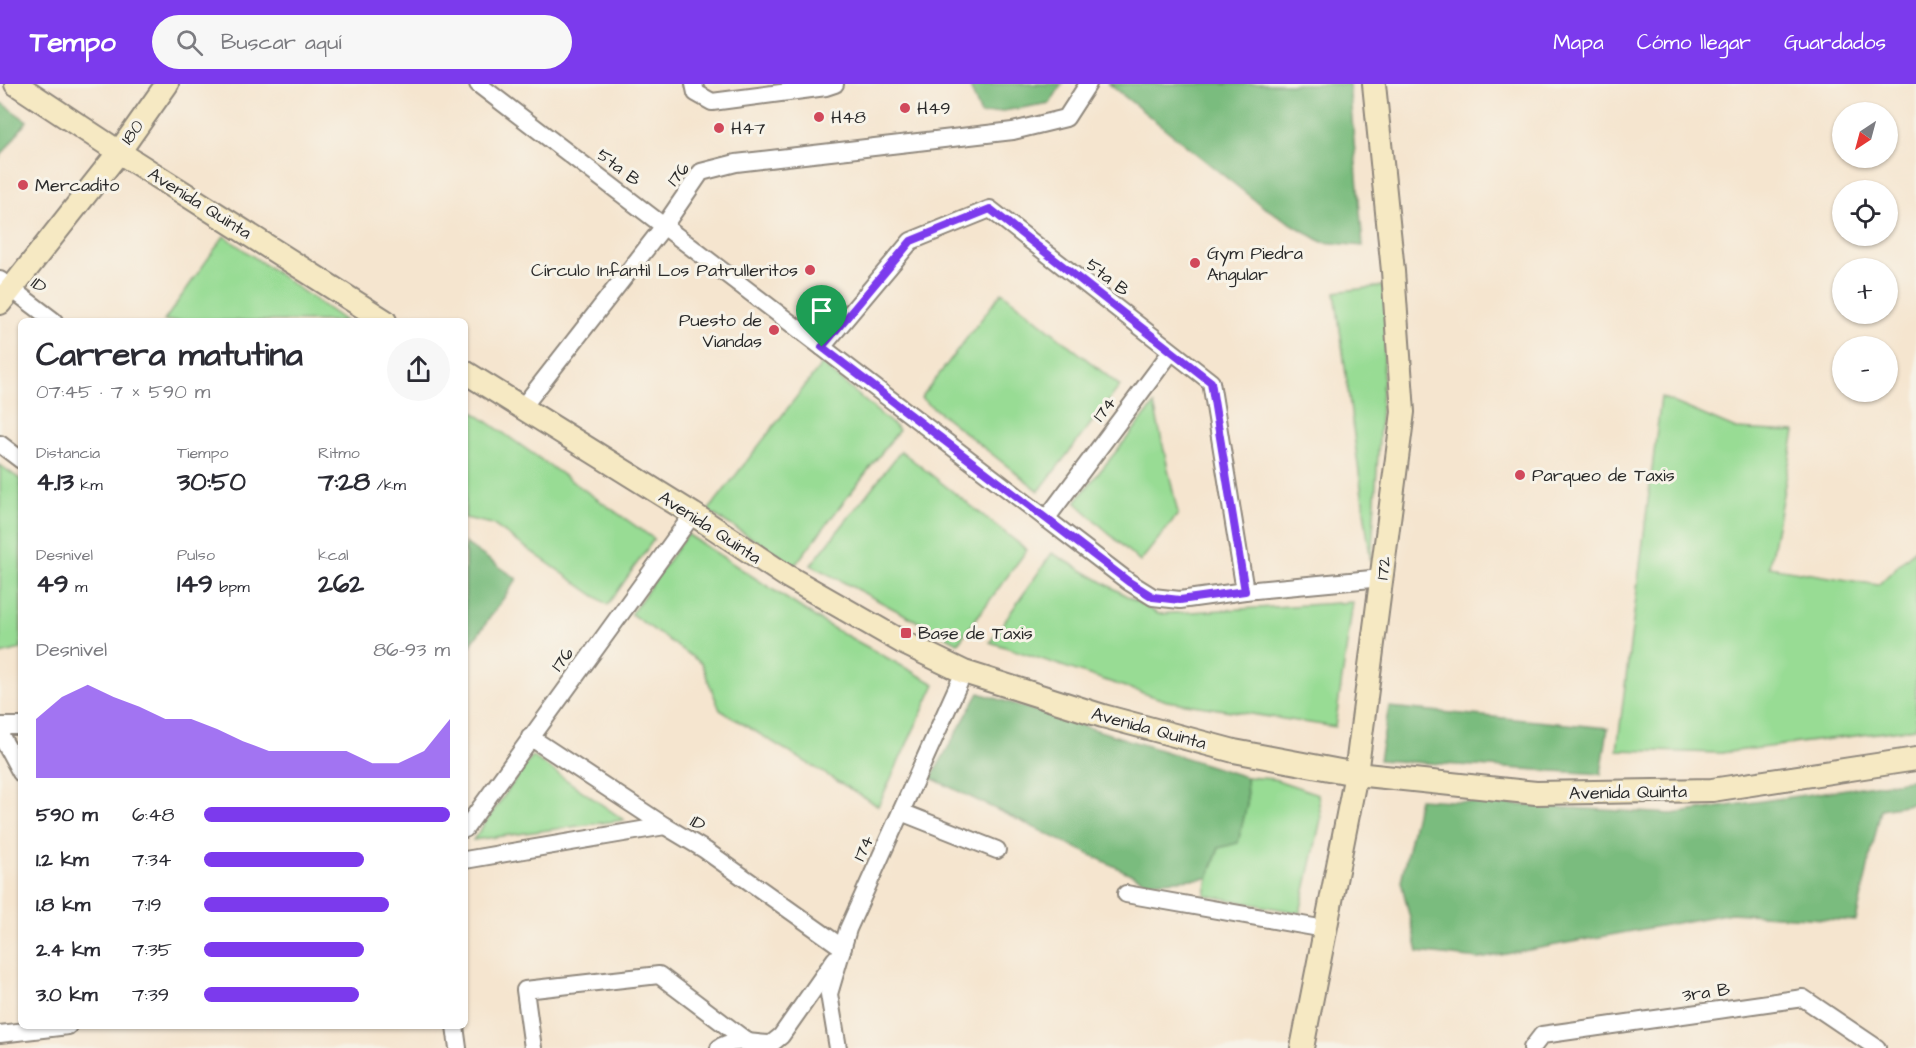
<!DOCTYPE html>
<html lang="es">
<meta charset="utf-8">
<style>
body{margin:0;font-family:"Architects Daughter",sans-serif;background:#f7f7f7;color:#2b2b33;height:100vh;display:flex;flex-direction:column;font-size:22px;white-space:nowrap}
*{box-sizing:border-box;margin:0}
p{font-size:20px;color:#7c7c81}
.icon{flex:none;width:33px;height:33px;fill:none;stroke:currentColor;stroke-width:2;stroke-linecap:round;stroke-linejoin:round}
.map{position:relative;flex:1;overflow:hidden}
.side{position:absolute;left:18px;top:234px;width:450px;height:711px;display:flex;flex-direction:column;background:#fff;border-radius:9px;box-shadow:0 2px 4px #0004}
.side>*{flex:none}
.needle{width:39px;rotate:216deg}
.tools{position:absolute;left:1832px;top:18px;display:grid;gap:12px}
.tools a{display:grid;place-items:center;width:66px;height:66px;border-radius:50%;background:#fff;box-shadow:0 2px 4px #0004;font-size:30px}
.pin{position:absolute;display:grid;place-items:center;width:51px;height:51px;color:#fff;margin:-62px -26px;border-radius:50% 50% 50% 0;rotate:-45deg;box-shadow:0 0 6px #0007}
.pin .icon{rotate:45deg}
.round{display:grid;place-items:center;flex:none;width:63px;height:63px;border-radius:32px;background:#f7f7f7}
.head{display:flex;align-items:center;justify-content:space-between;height:102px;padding:0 18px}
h1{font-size:33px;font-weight:700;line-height:45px}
.figures{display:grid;grid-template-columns:repeat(3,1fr);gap:9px;height:102px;padding:6px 18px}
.figures div{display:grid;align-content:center}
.figures b{font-size:26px;font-weight:700}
.figures small{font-size:16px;font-weight:400}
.figures p{font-size:16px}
.chart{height:168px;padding:12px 18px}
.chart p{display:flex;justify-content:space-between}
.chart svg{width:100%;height:108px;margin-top:6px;fill:#7c3aed;opacity:.7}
ul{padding:0 18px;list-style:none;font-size:20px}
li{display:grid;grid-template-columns:96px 72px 1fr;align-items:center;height:45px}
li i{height:15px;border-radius:8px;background:#7c3aed}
header{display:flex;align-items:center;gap:36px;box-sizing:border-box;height:84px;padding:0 30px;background:#7c3aed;color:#fff}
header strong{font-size:28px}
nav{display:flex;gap:33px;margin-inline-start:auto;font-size:21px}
.search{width:420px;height:54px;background:#f7f7f7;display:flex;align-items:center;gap:15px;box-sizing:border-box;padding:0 21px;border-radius:33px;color:#7c7c81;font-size:22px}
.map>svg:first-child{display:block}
</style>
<header>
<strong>Tempo</strong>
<div class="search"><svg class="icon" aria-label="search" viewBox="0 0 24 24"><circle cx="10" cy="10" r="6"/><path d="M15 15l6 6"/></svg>Buscar aquí</div>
<nav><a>Mapa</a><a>Cómo llegar</a><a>Guardados</a></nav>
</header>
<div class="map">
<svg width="1916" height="964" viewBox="0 0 1916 964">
<rect width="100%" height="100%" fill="#f7f3e8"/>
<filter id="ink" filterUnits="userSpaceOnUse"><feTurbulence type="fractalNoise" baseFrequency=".0167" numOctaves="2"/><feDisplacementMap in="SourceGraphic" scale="12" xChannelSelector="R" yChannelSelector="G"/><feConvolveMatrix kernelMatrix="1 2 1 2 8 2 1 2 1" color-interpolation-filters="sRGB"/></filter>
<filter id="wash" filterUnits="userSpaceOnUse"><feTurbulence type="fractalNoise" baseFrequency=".008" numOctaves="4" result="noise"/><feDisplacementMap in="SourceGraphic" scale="24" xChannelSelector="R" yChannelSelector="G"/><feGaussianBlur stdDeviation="1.35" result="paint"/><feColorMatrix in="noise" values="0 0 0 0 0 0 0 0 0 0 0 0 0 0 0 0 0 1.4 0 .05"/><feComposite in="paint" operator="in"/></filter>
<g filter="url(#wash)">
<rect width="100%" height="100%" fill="#f5e5cf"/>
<!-- green -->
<g fill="#98dc94" stroke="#628460" stroke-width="1.5">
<polygon points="224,152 345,237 164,237"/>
<polygon points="1383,202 1387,229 1371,479 1335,208"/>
<polygon points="1002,208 1120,302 1039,407 921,314"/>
<polygon points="822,280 899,346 795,481 708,427"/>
<polygon points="1661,313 1736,345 1795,348 1769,483 1878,501 1916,464 1916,644 1721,669 1617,666"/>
<polygon points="1154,321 1178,430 1140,478 1075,418"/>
<polygon points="465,322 654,455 608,521 492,440 465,434"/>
<polygon points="901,367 1027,466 958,559 811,481"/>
<polygon points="0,381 21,396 21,565 0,570"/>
<polygon points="687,450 829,542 935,600 878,722 720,626 701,579 631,530"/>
<polygon points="1052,469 1158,530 1353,518 1335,643 1167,617 990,558"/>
<polygon points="532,672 624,736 473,756"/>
<polygon points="1246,693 1274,695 1318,710 1321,735 1300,829 1205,811 1208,794 1219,764 1247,720"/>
</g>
<!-- forest -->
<g fill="#7abc7e" stroke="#527454" stroke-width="1.5">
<polygon points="969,0 1062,0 1050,19 981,31"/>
<polygon points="1109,0 1349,0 1363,162 1322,158 1262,122"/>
<polygon points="0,18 27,37 0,73"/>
<polygon points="465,459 517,495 465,569"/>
<polygon points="979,609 1246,693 1247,720 1238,759 1219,764 1208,794 1147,798 931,694"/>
<polygon points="1389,623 1608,644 1601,690 1379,676"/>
<polygon points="1916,695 1916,719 1881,725 1856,837 1731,829 1479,875 1418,868 1401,797 1419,715 1672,730"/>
</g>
</g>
<g filter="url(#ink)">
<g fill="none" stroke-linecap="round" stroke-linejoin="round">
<defs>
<g id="street">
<polyline points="478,0 1129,498 1153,513 1180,516 1245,507 1382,494"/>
<polyline points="694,0 696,9 712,18 826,3 835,0"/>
<polyline points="0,196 54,237"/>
<polyline points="822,263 911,157 990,125 1211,298 1245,507"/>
<polyline points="522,324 664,142 701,88 736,79 1013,47 1066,34 1088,0"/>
<polyline points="0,360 21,376"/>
<polyline points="1046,435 1171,268"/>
<polyline points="0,642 21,642"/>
<polyline points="0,650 21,689"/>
<polyline points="530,653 665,742 705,766 843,864"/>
<polyline points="901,728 997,766"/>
<polyline points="465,745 693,430"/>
<polyline points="465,776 665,742"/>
<polyline points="1126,810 1325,845"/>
<polyline points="455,942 458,964"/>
<polyline points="0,950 68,942"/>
<polyline points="533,964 525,906 659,891 748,958"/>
<path d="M719 964C733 953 755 960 771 960L781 952 835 875"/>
<polyline points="838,964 829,910 848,845 964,588"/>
<polyline points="1532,964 1542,951 1803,914 1877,964"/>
</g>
<g id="secondary">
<polyline points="16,0 119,68 385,237"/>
<polyline points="0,219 119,68 167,0"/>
<polyline points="465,288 693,430 785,491 902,558 964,588 1103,632 1234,667 1356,690 1536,709 1712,706 1916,675"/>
<polyline points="1302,964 1356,690 1403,328 1393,187 1374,0"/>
</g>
</defs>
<!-- street casing -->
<use href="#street" stroke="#90887d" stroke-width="20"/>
<!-- secondary casing -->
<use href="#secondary" stroke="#90887d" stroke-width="26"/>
<!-- street -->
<use href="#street" stroke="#fff" stroke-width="16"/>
<!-- secondary -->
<use href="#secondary" stroke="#f6e9c3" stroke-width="22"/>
</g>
</g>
<g fill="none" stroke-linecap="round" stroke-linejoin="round" filter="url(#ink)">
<defs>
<polygon id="route" points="990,125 1211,298 1245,507 1180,516 1153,513 1129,498 822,263 911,157"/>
</defs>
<!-- route casing -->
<use href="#route" stroke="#fff" stroke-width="12"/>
<!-- route -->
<use href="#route" stroke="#7c3aed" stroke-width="8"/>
</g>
<!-- markers -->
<g fill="#d1495b" stroke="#f7f3e8" stroke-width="2">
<circle cx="905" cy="24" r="6"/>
<circle cx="819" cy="33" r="6"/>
<circle cx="719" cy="44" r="6"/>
<circle cx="23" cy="101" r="6"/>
<circle cx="1195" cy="179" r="6"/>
<circle cx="810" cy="186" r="6"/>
<circle cx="774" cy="246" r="6"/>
<circle cx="1520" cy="391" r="6"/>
<rect x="900" y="543" width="12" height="12" rx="3"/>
</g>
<g text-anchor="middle" stroke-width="6" stroke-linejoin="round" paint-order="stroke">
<!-- poi labels -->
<g font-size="18" fill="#2b2b2b" stroke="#f7f3e8" text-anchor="start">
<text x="917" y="30">H49</text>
<text x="831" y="39">H48</text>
<text x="731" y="50">H47</text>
<text x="35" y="107">Mercadito</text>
<text x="1207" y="175">Gym Piedra<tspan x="1207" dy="21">Angular</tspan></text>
<text x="798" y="192" text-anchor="end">Círculo Infantil Los Patrulleritos</text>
<text x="762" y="242" text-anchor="end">Puesto de<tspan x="762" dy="21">Viandas</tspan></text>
<text x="1532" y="397">Parqueo de Taxis</text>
<text x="918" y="555">Base de Taxis</text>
</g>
<!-- street labels -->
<g font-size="18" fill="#2b2b2b" stroke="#f7f3e8">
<text transform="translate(132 48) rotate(-54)" y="6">180</text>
<text transform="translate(619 83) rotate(37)" y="6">5ta B</text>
<text transform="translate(678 90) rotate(-51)" y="6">176</text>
<text transform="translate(200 119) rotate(32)" y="6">Avenida Quinta</text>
<text transform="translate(1108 193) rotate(38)" y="6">5ta B</text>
<text transform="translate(39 201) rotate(37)" y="6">1D</text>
<text transform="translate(1104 325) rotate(-53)" y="6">174</text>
<text transform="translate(710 443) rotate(33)" y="6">Avenida Quinta</text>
<text transform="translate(1383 484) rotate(-83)" y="6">172</text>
<text transform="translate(562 575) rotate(-54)" y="6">176</text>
<text transform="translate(1149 644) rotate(15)" y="6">Avenida Quinta</text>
<text transform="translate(1628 708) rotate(-1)" y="6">Avenida Quinta</text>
<text transform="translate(698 739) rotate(30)" y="6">1D</text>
<text transform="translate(863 764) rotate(-66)" y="6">174</text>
<text transform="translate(1706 908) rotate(-8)" y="6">3ra B</text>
</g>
</g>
</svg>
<div class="tools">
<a><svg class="needle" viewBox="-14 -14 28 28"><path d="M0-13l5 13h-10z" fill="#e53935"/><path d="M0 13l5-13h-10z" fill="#7c7c81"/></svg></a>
<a><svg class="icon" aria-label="locate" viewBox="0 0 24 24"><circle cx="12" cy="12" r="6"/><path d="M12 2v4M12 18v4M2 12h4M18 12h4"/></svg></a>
<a>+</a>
<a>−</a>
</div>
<div class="pin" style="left:822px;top:263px;background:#1e9e55"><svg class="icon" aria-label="arrive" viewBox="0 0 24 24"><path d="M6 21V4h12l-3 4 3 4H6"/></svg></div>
<section class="side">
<div class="head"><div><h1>Carrera matutina</h1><p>07:45 · 7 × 590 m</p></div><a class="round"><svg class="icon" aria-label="share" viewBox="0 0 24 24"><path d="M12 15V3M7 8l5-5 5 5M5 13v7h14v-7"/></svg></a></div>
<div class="figures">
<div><p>Distancia</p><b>4.13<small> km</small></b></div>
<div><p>Tiempo</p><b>30:50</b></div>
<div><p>Ritmo</p><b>7:28<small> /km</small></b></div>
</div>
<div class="figures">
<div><p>Desnivel</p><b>49<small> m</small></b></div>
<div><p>Pulso</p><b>149<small> bpm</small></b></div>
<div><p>kcal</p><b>262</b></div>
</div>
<div class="chart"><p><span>Desnivel</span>86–93 m</p>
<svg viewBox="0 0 160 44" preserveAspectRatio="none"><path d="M0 44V20L10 11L20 6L30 11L40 15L50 20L60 20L70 24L80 29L90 33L100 33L110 33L120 33L130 38L140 38L150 33L160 20V44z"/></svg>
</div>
<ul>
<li><b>590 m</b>6:48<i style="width:100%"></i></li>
<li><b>1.2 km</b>7:34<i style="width:65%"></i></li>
<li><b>1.8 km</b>7:19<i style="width:75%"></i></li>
<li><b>2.4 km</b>7:35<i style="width:65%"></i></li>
<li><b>3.0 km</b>7:39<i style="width:63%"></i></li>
</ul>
</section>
</div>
